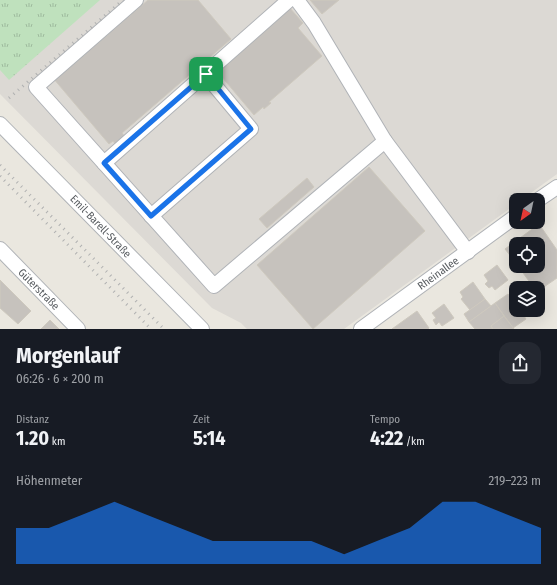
<!DOCTYPE html>
<html lang="de">
<meta charset="utf-8">
<style>
body{margin:0;font-family:"Fira Sans Condensed",sans-serif;background:#242831;color:#f1f3f6;height:100vh;display:flex;flex-direction:column;font-size:15px;white-space:nowrap}
*{box-sizing:border-box;margin:0}
p{font-size:13px;color:#9ea1a6}
.icon{flex:none;width:22px;height:22px;fill:none;stroke:currentColor;stroke-width:2;stroke-linecap:round;stroke-linejoin:round}
.map{position:relative;height:329px;overflow:hidden}
.panel{display:flex;flex-direction:column;background:#171b24;flex:1}
.panel>*{flex:none}
.needle{width:26px;rotate:213deg}
.tools{position:absolute;left:509px;top:193px;display:grid;gap:8px}
.tools a{display:grid;place-items:center;width:36px;height:36px;border-radius:8px;background:#171b24;box-shadow:0 4px 16px #0002;font-size:20px}
.pin{position:absolute;display:grid;place-items:center;width:34px;height:34px;color:#fff;margin:-17px;border-radius:8px;box-shadow:0 2px 6px #0006}
.round{display:grid;place-items:center;flex:none;width:42px;height:42px;border-radius:12px;background:#242831}
.headline{display:flex;align-items:center;justify-content:space-between;height:68px;padding:0 16px}
h1{font-size:22px;font-weight:700;line-height:30px}
.stats{display:grid;grid-template-columns:repeat(3,1fr);gap:6px;height:68px;padding:4px 16px}
.stats div{display:grid;align-content:center}
.stats b{font-size:20px;font-weight:700}
.stats small{font-size:11px;font-weight:400}
.stats p{font-size:11px}
.chart{height:112px;padding:8px 16px}
.chart p{display:flex;justify-content:space-between}
.chart svg{width:100%;height:72px;margin-top:4px;fill:#1a73e8;opacity:.7}
.map>svg:first-child{display:block}
</style>
<div class="map">
<svg width="557" height="329" viewBox="0 0 557 329">
<defs>
<pattern id="grass-tufts" width="24" height="20" patternUnits="userSpaceOnUse"><rect width="24" height="20" fill="#bfe1bd"/><path d="M3 7l-1-3M5 7V3M7 7l1-3M15 17l-1-3M17 17v-4M19 17l1-3" fill="none" stroke="#9eba9d"/></pattern>
</defs>
<rect width="100%" height="100%" fill="#eae7df"/>
<!-- industrial -->
<polygon fill="#dcd9d4" points="0,0 557,0 557,174 521,200 516,200 516,204 344,329 247,329 241,323 212,308 0,94"/>
<!-- grass -->
<polygon fill="url(#grass-tufts)" points="0,0 100,0 9,80 0,70"/>
<!-- building -->
<g fill="#c6c2bd" stroke="#cec9be">
<polygon points="148,0 198,0 231,39 122,133 125,137 116,145 113,141 109,144 53,78 65,68 67,70"/>
<polygon points="310,0 339,0 322,14"/>
<polygon points="289,7 303,23 298,28 322,56 269,102 271,103 264,109 263,107 254,115 216,70"/>
<polygon points="369,167 425,231 313,329 257,265"/>
<polygon points="307,178 314,187 267,228 259,219"/>
<polygon points="539,224 557,250 557,278 538,291 538,288 534,288 518,266 538,266 538,244 516,244 516,263 505,249"/>
<polygon points="497,265 508,280 495,290 492,286 489,288 485,284 488,281 484,275"/>
<polygon points="0,280 31,311 18,324 0,308"/>
<polygon points="473,282 485,299 470,310 461,299 463,297 460,292"/>
<polygon points="508,294 516,305 516,310 520,310 526,319 513,328 495,303"/>
<polygon points="485,299 491,306 469,322 464,314"/>
<polygon points="495,303 504,316 491,326 493,329 475,329 469,322"/>
<polygon points="444,304 454,318 442,326 439,322 436,325 433,320 436,318 432,313"/>
<polygon points="417,311 429,328 428,329 392,329"/>
<polygon points="504,316 514,329 493,329 491,326"/>
<polygon points="50,320 59,329 41,329"/>
</g>
<g fill="none" stroke-linecap="round" stroke-linejoin="round">
<defs>
<g id="minor">
<polyline points="136,0 36,87 214,286 385,141"/>
<polyline points="297,0 314,23 385,141 468,252"/>
<polyline points="0,124 202,329"/>
<polyline points="104,163 289,0"/>
<polyline points="538,200 557,187"/>
<polyline points="151,216 251,129 205,74"/>
<polyline points="0,249 78,329"/>
<polyline points="361,329 516,216"/>
</g>
</defs>
<!-- minor casing -->
<use href="#minor" stroke="#b0b3b7" stroke-width="16"/>
<!-- minor -->
<use href="#minor" stroke="#fff" stroke-width="14"/>
<!-- rail -->
<g stroke="#b0b1b1" stroke-width="3" stroke-dasharray="1 5" stroke-linecap="butt">
<polyline points="9,98 123,0"/>
<polyline points="0,165 164,329"/>
<polyline points="0,176 151,329"/>
</g>
</g>
<g fill="none" stroke-linecap="round" stroke-linejoin="round">
<defs>
<polygon id="route" points="206,74 251,129 151,216 104,163"/>
</defs>
<!-- route casing -->
<use href="#route" stroke="#fff" stroke-width="8"/>
<!-- route -->
<use href="#route" stroke="#1a73e8" stroke-width="5"/>
</g>
<g text-anchor="middle" stroke-width="3.5" stroke-linejoin="round" paint-order="stroke">
<!-- street labels -->
<g font-size="11" fill="#585c60" stroke="#fff">
<text transform="translate(101 226) rotate(46)" y="4">Emil-Barell-Straße</text>
<text transform="translate(438 273) rotate(-36)" y="4">Rheinallee</text>
<text transform="translate(39 289) rotate(45)" y="4">Güterstraße</text>
</g>
</g>
</svg>
<div class="tools">
<a><svg class="needle" viewBox="-14 -14 28 28"><path d="M0-13l5 13h-10z" fill="#e53935"/><path d="M0 13l5-13h-10z" fill="#9ea1a6"/></svg></a>
<a><svg class="icon" aria-label="locate" viewBox="0 0 24 24"><circle cx="12" cy="12" r="6"/><path d="M12 2v4M12 18v4M2 12h4M18 12h4"/></svg></a>
<a><svg class="icon" aria-label="layers" viewBox="0 0 24 24"><path d="M12 4l9 5-9 5-9-5zM3 14l9 5 9-5"/></svg></a>
</div>
<div class="pin" style="left:206px;top:74px;background:#1e9e55"><svg class="icon" aria-label="arrive" viewBox="0 0 24 24"><path d="M6 21V4h12l-3 4 3 4H6"/></svg></div>
</div>
<section class="panel">
<div class="headline"><div><h1>Morgenlauf</h1><p>06:26 · 6 × 200 m</p></div><a class="round"><svg class="icon" aria-label="share" viewBox="0 0 24 24"><path d="M12 15V3M7 8l5-5 5 5M5 13v7h14v-7"/></svg></a></div>
<div class="stats">
<div><p>Distanz</p><b>1.20<small> km</small></b></div>
<div><p>Zeit</p><b>5:14</b></div>
<div><p>Tempo</p><b>4:22<small> /km</small></b></div>
</div>
<div class="chart"><p><span>Höhenmeter</span>219–223 m</p>
<svg viewBox="0 0 160 44" preserveAspectRatio="none"><path d="M0 44V22L10 22L20 14L30 6L40 14L50 22L60 30L70 30L80 30L90 30L100 38L110 30L120 22L130 6L140 6L150 14L160 22V44z"/></svg>
</div>
</section>
